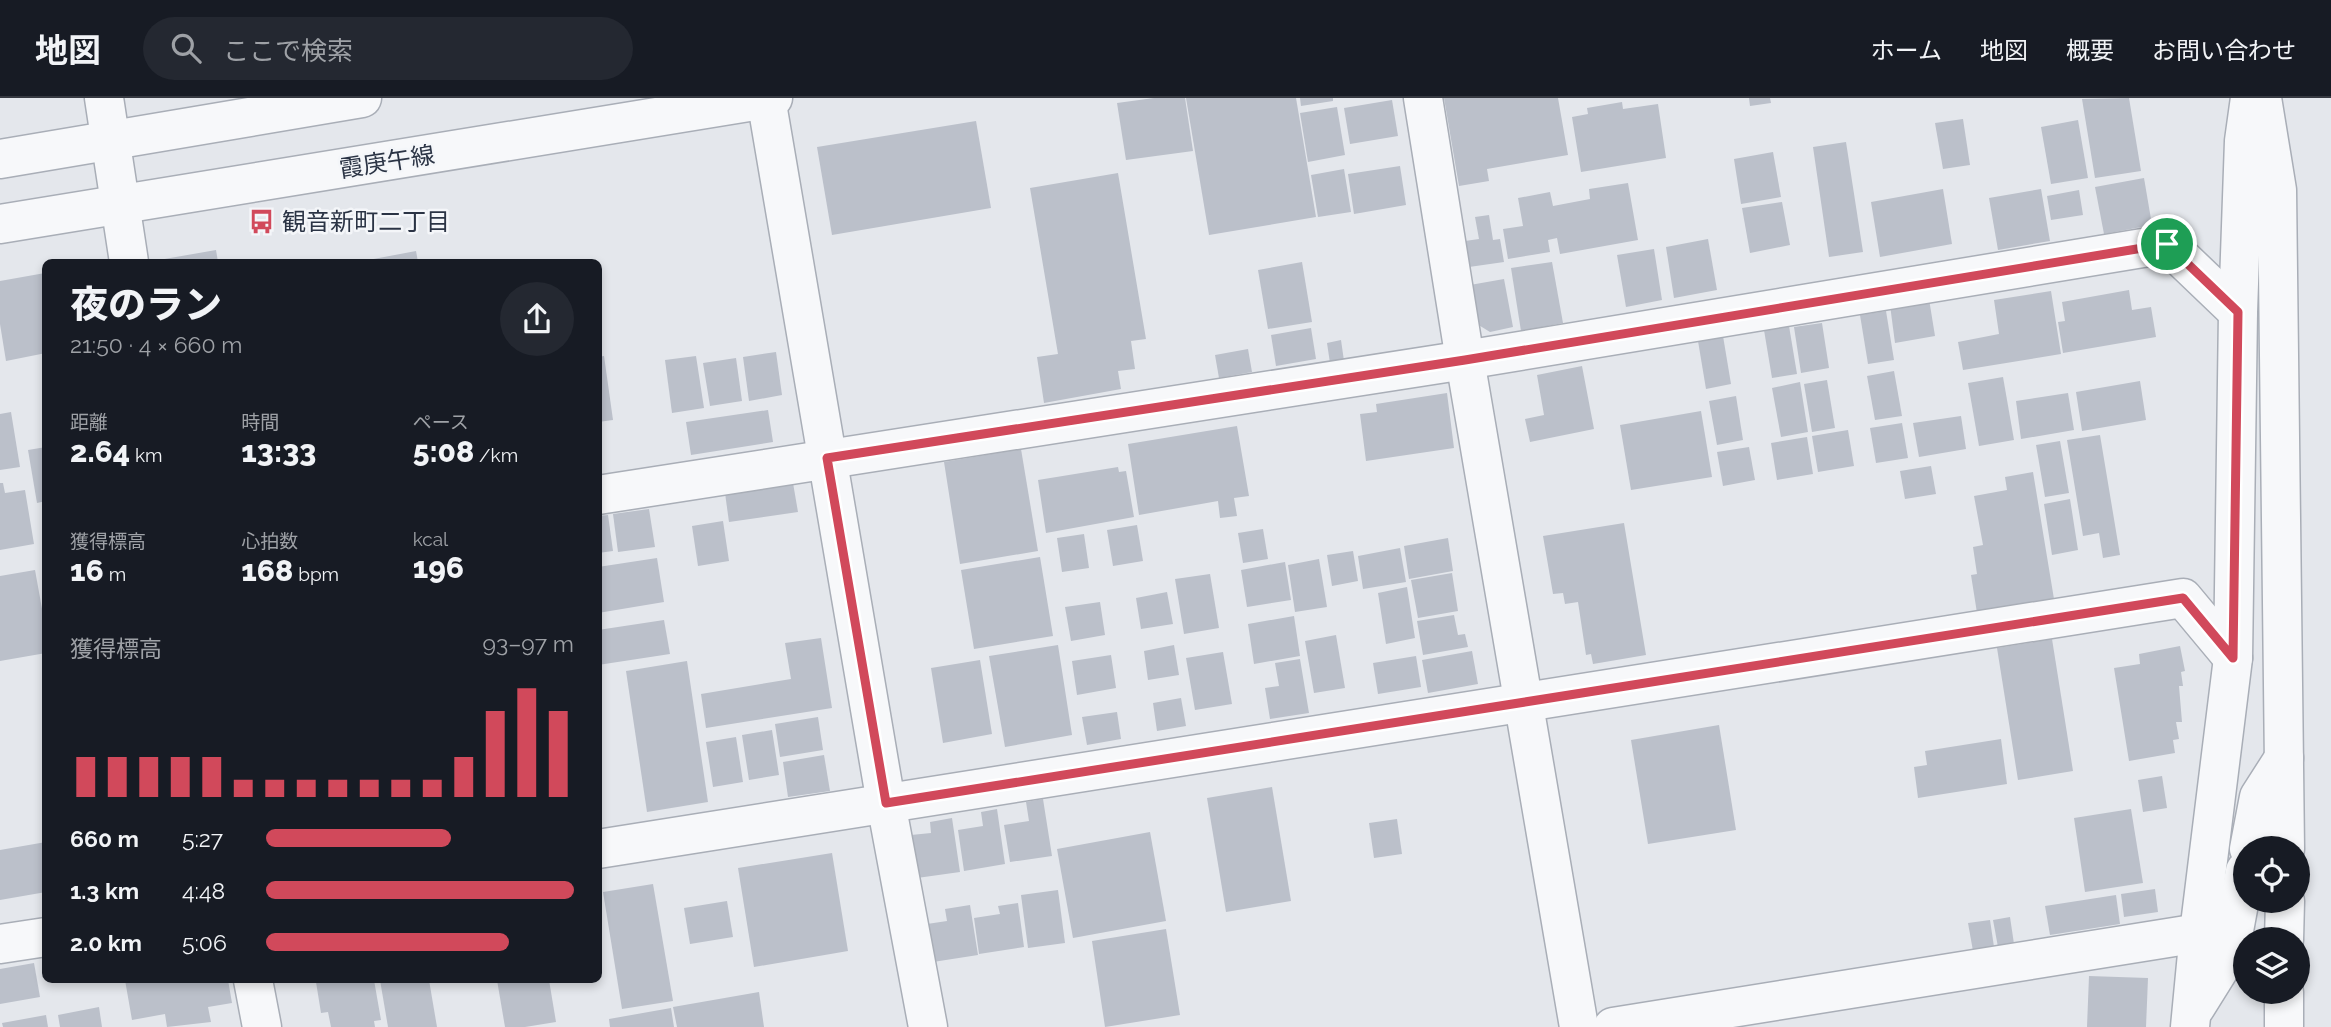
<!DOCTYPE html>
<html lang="ja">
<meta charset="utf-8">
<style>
body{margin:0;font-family:Raleway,"Noto Sans JP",sans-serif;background:#242831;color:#f1f3f6;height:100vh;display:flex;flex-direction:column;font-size:26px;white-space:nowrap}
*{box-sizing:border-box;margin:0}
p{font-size:23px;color:#9ea1a6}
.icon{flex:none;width:38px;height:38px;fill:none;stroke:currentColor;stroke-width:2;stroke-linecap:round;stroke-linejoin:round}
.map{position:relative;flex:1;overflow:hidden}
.side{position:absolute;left:42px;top:161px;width:560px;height:724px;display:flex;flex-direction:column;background:#171b24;border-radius:10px;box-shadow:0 4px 10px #0003}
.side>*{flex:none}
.fabs{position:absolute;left:2233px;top:738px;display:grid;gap:14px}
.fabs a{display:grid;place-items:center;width:77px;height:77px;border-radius:50%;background:#171b24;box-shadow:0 4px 10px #0003;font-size:35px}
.pin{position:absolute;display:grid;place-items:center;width:60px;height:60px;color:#fff;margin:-30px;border:4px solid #fff;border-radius:50%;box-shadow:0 2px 7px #0007}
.round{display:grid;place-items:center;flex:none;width:74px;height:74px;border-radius:37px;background:#242831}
.head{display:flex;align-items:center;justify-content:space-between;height:119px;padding:0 28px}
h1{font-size:38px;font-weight:800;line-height:52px}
.metrics{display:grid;grid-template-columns:repeat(3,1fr);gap:10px;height:119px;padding:7px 28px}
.metrics div{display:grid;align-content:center}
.metrics b{font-size:30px;font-weight:800}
.metrics small{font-size:19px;font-weight:400}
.metrics p{font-size:19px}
.chart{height:196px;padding:14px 28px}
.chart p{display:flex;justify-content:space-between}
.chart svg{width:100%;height:126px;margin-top:7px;stroke:#d1495b;stroke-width:6}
ul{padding:0 28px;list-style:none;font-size:23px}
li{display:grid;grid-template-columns:112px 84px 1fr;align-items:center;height:52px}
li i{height:18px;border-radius:9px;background:#d1495b}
header{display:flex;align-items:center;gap:42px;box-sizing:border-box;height:98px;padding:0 35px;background:#171b24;border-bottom:2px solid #363941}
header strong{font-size:33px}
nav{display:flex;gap:38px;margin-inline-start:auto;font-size:24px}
.search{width:490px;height:63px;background:#242831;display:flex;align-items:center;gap:18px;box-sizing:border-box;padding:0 24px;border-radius:38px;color:#9ea1a6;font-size:26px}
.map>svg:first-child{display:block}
</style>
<header>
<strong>地図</strong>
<div class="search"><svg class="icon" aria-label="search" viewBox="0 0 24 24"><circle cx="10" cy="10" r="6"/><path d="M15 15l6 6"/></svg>ここで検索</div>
<nav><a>ホーム</a><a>地図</a><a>概要</a><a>お問い合わせ</a></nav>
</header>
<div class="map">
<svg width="2331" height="929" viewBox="0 0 2331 929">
<rect width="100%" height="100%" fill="#e4e7ec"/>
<!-- building -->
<g fill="#bbc0ca">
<polygon points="1154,0 1185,0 1193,53 1126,62 1117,5"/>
<polygon points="1186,0 1296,0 1316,119 1209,137"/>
<polygon points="1300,0 1333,0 1333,3 1301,8"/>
<polygon points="1444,0 1558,0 1568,57 1487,71 1489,83 1459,88"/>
<polygon points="1749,0 1770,0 1771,5 1750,8"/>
<polygon points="2129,0 2141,73 2095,80 2082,1"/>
<polygon points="1392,2 1398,38 1350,46 1344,10"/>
<polygon points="1622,4 1623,11 1658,6 1666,60 1581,74 1572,19 1588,16 1587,10"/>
<polygon points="1337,9 1345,57 1308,64 1300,15"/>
<polygon points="1963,21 1970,67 1943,71 1935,25"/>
<polygon points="2078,22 2088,80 2051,86 2041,29"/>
<polygon points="976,23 991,110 832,137 817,49"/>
<polygon points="1846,44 1863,154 1829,159 1813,49"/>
<polygon points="1773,54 1781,99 1741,106 1734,61"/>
<polygon points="1400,68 1406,107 1354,116 1348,76"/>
<polygon points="1344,71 1351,114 1318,119 1311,77"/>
<polygon points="1118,75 1146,241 1131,243 1135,271 1118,273 1121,291 1044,305 1037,259 1058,256 1030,90"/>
<polygon points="2144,80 2152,127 2104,136 2095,89"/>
<polygon points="1628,85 1638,142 1560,156 1557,140 1548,142 1550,154 1508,161 1503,131 1523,128 1518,100 1550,94 1553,108 1590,101 1589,91"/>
<polygon points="1943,91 1952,146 1880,159 1871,104"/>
<polygon points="2041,91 2050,143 1998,152 1989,100"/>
<polygon points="2079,92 2083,117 2051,122 2047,98"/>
<polygon points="1782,104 1790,147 1750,155 1742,110"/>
<polygon points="1489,117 1493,142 1500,141 1504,164 1469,169 1465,143 1479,141 1475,119"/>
<polygon points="1708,141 1717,192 1674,200 1666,149"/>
<polygon points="1654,151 1662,202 1626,209 1617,157"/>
<polygon points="216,152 218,164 153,164 153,163"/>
<polygon points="416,153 418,164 363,164 363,163"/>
<polygon points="1302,164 1312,224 1268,231 1258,172"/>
<polygon points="1552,164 1563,225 1521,233 1511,170"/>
<polygon points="45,175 46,255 6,263 0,226 0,183"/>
<polygon points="1504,181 1513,229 1490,234 1477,226 1470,187"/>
<polygon points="2129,192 2132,212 2151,209 2156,239 2063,255 2058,224 2065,223 2062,204"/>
<polygon points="2051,193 2061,256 1963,272 1958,244 1999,236 1994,202"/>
<polygon points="1929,201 1935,238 1895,245 1890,207"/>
<polygon points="1886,213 1894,262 1868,266 1860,217"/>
<polygon points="1822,225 1829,270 1801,275 1794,229"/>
<polygon points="1789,228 1797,276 1772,280 1764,232"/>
<polygon points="1311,230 1316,261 1276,268 1271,237"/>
<polygon points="1723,238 1731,286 1706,291 1698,243"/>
<polygon points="1341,242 1344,263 1330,265 1327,245"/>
<polygon points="1248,251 1252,274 1219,280 1215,257"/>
<polygon points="776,254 782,297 749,303 743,259"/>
<polygon points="604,258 613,322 598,324 598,259"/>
<polygon points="696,258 704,310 672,315 665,262"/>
<polygon points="736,260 742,303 710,308 703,265"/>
<polygon points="1582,268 1594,331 1530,344 1525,321 1544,317 1537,277"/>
<polygon points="1894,273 1902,318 1875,322 1867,278"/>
<polygon points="2003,279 2014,342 1979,348 1968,285"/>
<polygon points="1827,282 1835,330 1812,334 1804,286"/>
<polygon points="2140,283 2146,322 2082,333 2076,294"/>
<polygon points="1800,284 1808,334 1781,339 1772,290"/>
<polygon points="1447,295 1454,350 1366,363 1360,316 1377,314 1376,306"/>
<polygon points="2068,295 2074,332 2021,341 2016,303"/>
<polygon points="1736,298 1743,342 1717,347 1709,303"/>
<polygon points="768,312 773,344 691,357 686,324"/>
<polygon points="1701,313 1712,379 1631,392 1620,327"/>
<polygon points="11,314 20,369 0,372 0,316"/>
<polygon points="1961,318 1966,351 1919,359 1913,325"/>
<polygon points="1902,325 1908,360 1876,365 1870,330"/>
<polygon points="1237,328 1249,398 1234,400 1237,418 1220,420 1218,403 1139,417 1128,346"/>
<polygon points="1848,332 1854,368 1818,374 1812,338"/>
<polygon points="2100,337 2120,457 2103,460 2099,435 2083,438 2067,342"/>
<polygon points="1807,339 1813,376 1777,382 1771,345"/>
<polygon points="2060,343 2069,395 2045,399 2036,347"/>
<polygon points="46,349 46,403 37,405 28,352"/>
<polygon points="1749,349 1755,382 1723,388 1717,354"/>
<polygon points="1021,351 1038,453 960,466 944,364"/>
<polygon points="1931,368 1936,396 1905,401 1900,373"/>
<polygon points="1118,369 1119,374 1126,373 1134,419 1046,435 1038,382"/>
<polygon points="2033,374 2054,501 1977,515 1971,477 1977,476 1973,449 1983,447 1974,398 2007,392 2005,379"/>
<polygon points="0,385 3,385 5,395 25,392 34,446 0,452"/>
<polygon points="793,385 798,414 729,424 725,395"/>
<polygon points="2070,401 2078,452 2052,457 2044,406"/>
<polygon points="649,411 655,449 618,454 613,416"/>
<polygon points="608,417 613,453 598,455 598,418"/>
<polygon points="723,423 729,463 698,468 692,428"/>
<polygon points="1624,425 1646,557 1593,566 1591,556 1586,557 1578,504 1565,506 1563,495 1553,496 1543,438"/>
<polygon points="1137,427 1143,463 1113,468 1107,432"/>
<polygon points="1263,431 1268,461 1243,465 1238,435"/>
<polygon points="1084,436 1089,470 1062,474 1057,440"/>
<polygon points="1448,440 1453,473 1409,481 1404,448"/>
<polygon points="1400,450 1406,484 1363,491 1358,458"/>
<polygon points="1353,453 1358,483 1332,488 1327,457"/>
<polygon points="1040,459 1053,538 974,551 961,472"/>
<polygon points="657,460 664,504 598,515 598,469"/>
<polygon points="1319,461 1327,509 1295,514 1288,467"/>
<polygon points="1285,464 1291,502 1247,509 1241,472"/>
<polygon points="35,472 46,533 46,555 0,563 0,478"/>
<polygon points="1452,475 1458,513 1418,520 1411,482"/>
<polygon points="1210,476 1219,530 1184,536 1175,481"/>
<polygon points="1407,489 1415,540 1386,546 1378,495"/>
<polygon points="1167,494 1173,526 1141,531 1136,500"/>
<polygon points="1100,504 1105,537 1071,543 1065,509"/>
<polygon points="1454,517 1458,537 1465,536 1468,549 1423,557 1417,523"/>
<polygon points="1294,518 1300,558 1254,566 1248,526"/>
<polygon points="664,522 670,556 598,567 598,532"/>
<polygon points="1336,537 1345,590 1314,595 1305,543"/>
<polygon points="821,540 832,610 706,630 701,596 791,581 785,545"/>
<polygon points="2052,541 2073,673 2018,682 1997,550"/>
<polygon points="1058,547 1072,637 1005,649 989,558"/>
<polygon points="1174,547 1179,577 1148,582 1144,553"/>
<polygon points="2180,548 2185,573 2181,574 2183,588 2179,588 2182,624 2176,624 2179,641 2173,642 2175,655 2129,663 2114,570 2140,566 2139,556"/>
<polygon points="1472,553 1478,586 1428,595 1422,562"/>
<polygon points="1223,554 1232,606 1195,612 1186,560"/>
<polygon points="1111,557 1116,590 1077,597 1072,563"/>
<polygon points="1416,558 1421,589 1378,596 1373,565"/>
<polygon points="1300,561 1309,615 1270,621 1265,590 1279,588 1275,565"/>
<polygon points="980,562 992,636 943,645 931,570"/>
<polygon points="687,563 708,704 647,714 626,573"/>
<polygon points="1181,600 1186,628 1157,633 1153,605"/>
<polygon points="1117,614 1121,641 1087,647 1082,619"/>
<polygon points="818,619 823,652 780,659 775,626"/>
<polygon points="1719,627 1736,732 1648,746 1631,642"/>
<polygon points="772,632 779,677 749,682 742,637"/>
<polygon points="736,639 743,684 713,689 706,644"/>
<polygon points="2001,641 2007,686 1918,700 1914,669 1927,667 1925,653"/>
<polygon points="824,657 830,693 788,699 783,664"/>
<polygon points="2162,678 2167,710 2143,714 2138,682"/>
<polygon points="1272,689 1291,803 1226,814 1207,700"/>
<polygon points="1043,701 1052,758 1010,764 1004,727 1029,723 1026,704"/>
<polygon points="997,711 1005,766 964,773 958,732 983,728 981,714"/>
<polygon points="2131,711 2143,785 2085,794 2074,720"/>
<polygon points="952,720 960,774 917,780 911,737 931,735 930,724"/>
<polygon points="1397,721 1402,756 1374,760 1369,725"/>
<polygon points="1150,734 1166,823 1073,840 1057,751"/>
<polygon points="46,744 46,794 0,802 0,752"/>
<polygon points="832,755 848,853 754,869 738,770"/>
<polygon points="653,786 673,903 622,911 603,794"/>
<polygon points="2155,791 2158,814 2124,819 2121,796"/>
<polygon points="1058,792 1065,845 1028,850 1021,797"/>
<polygon points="2116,797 2120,826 2050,837 2045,808"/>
<polygon points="727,803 733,839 690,846 684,810"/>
<polygon points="1018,805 1024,849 979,856 974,820 1000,816 998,808"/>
<polygon points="970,807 978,857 933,864 927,826 947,823 945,811"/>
<polygon points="2010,819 2014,846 1998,849 1993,822"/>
<polygon points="1990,822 1994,849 1973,853 1968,825"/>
<polygon points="1166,831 1180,917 1105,929 1092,843"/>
<polygon points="34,865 40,899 0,906 0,871"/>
<polygon points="2089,878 2148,880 2146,929 2087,929"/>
<polygon points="125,882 228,882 232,905 208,909 211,924 167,929 165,916 132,922"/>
<polygon points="330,882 374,882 381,922 374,923 375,929 331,929 328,914 321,915 316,884"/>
<polygon points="380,882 429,882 437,929 388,929"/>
<polygon points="497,882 549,882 556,924 525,929 505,929"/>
<polygon points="759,894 764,929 677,929 673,909"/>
<polygon points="99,909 102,929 60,929 58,917"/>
<polygon points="671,910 674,929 610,929 609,921"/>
<polygon points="46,917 48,929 3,929 2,925"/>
</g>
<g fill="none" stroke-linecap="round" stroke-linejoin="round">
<defs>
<g id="minor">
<polyline points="104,0 129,164"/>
<polyline points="766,0 886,705 928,929"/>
<polyline points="1423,0 1465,262 1579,929"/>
<polyline points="2262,0 2277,92 2285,751"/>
<polyline points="0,61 362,0"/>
<polyline points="0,126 773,0"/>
<polyline points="598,397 1465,262 2167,146 2238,214"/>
<polyline points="598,751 2183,500 2233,560"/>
<polyline points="2249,751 2259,699 2284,660"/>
<polyline points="2284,842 2285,803"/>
<polyline points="0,846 46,839"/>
<polyline points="253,882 262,929"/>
<polyline points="2195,910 2230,854 2245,773"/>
<polyline points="1613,929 2199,835"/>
<polyline points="2190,929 2199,835 2233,560 2238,214 2244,43 2250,0"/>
<polyline points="2284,929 2284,894"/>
</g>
</defs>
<!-- minor casing -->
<use href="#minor" stroke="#a9aeb7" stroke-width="41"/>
<!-- minor -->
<use href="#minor" stroke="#f7f8fa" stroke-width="38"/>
</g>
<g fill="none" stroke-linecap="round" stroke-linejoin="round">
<defs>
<polygon id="route" points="2167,146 2238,214 2233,560 2183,500 886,705 827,360 1465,262"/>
</defs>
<!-- route casing -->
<use href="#route" stroke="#fff" stroke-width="14"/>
<!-- route -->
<use href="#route" stroke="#d1495b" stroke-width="9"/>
</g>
<!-- icons -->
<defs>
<symbol id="bus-bare" viewBox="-9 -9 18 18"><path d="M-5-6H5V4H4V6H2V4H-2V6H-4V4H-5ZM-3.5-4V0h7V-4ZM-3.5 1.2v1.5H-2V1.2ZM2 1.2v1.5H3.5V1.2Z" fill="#d1495b" stroke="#f4f6f9" stroke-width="2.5" paint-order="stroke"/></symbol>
</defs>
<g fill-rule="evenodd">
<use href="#bus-bare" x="244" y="106" width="35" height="35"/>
</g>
<g text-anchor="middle" stroke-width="5" stroke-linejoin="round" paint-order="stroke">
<!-- street labels -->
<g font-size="24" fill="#2b3445" stroke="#f4f6f9">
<text transform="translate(387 64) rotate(-9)" y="8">霞庚午線</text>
</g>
<!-- poi labels -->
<g font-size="24" fill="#2b3445" stroke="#f4f6f9" text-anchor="start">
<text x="282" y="132">観音新町二丁目</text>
</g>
</g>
</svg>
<div class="fabs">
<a><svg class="icon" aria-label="locate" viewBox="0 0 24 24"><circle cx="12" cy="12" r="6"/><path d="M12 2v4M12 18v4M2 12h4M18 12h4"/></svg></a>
<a><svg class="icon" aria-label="layers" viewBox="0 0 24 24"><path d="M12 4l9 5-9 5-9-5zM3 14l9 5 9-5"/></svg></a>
</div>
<div class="pin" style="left:2167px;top:146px;background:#1e9e55"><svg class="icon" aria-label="arrive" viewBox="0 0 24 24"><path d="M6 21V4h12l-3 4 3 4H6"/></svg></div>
<section class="side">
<div class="head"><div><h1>夜のラン</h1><p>21:50 · 4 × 660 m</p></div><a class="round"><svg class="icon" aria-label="share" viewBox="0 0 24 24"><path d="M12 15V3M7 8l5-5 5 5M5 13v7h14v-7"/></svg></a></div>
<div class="metrics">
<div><p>距離</p><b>2.64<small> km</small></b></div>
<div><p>時間</p><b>13:33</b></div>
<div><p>ペース</p><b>5:08<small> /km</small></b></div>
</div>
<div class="metrics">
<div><p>獲得標高</p><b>16<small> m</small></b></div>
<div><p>心拍数</p><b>168<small> bpm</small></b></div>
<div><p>kcal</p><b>196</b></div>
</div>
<div class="chart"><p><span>獲得標高</span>93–97 m</p>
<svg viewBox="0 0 160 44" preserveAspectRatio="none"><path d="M5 44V30M15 44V30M25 44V30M35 44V30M45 44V30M55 44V38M65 44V38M75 44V38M85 44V38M95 44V38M105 44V38M115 44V38M125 44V30M135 44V14M145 44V6M155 44V14"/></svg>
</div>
<ul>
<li><b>660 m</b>5:27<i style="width:60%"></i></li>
<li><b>1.3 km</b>4:48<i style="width:100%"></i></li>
<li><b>2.0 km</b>5:06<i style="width:79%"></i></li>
</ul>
</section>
</div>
